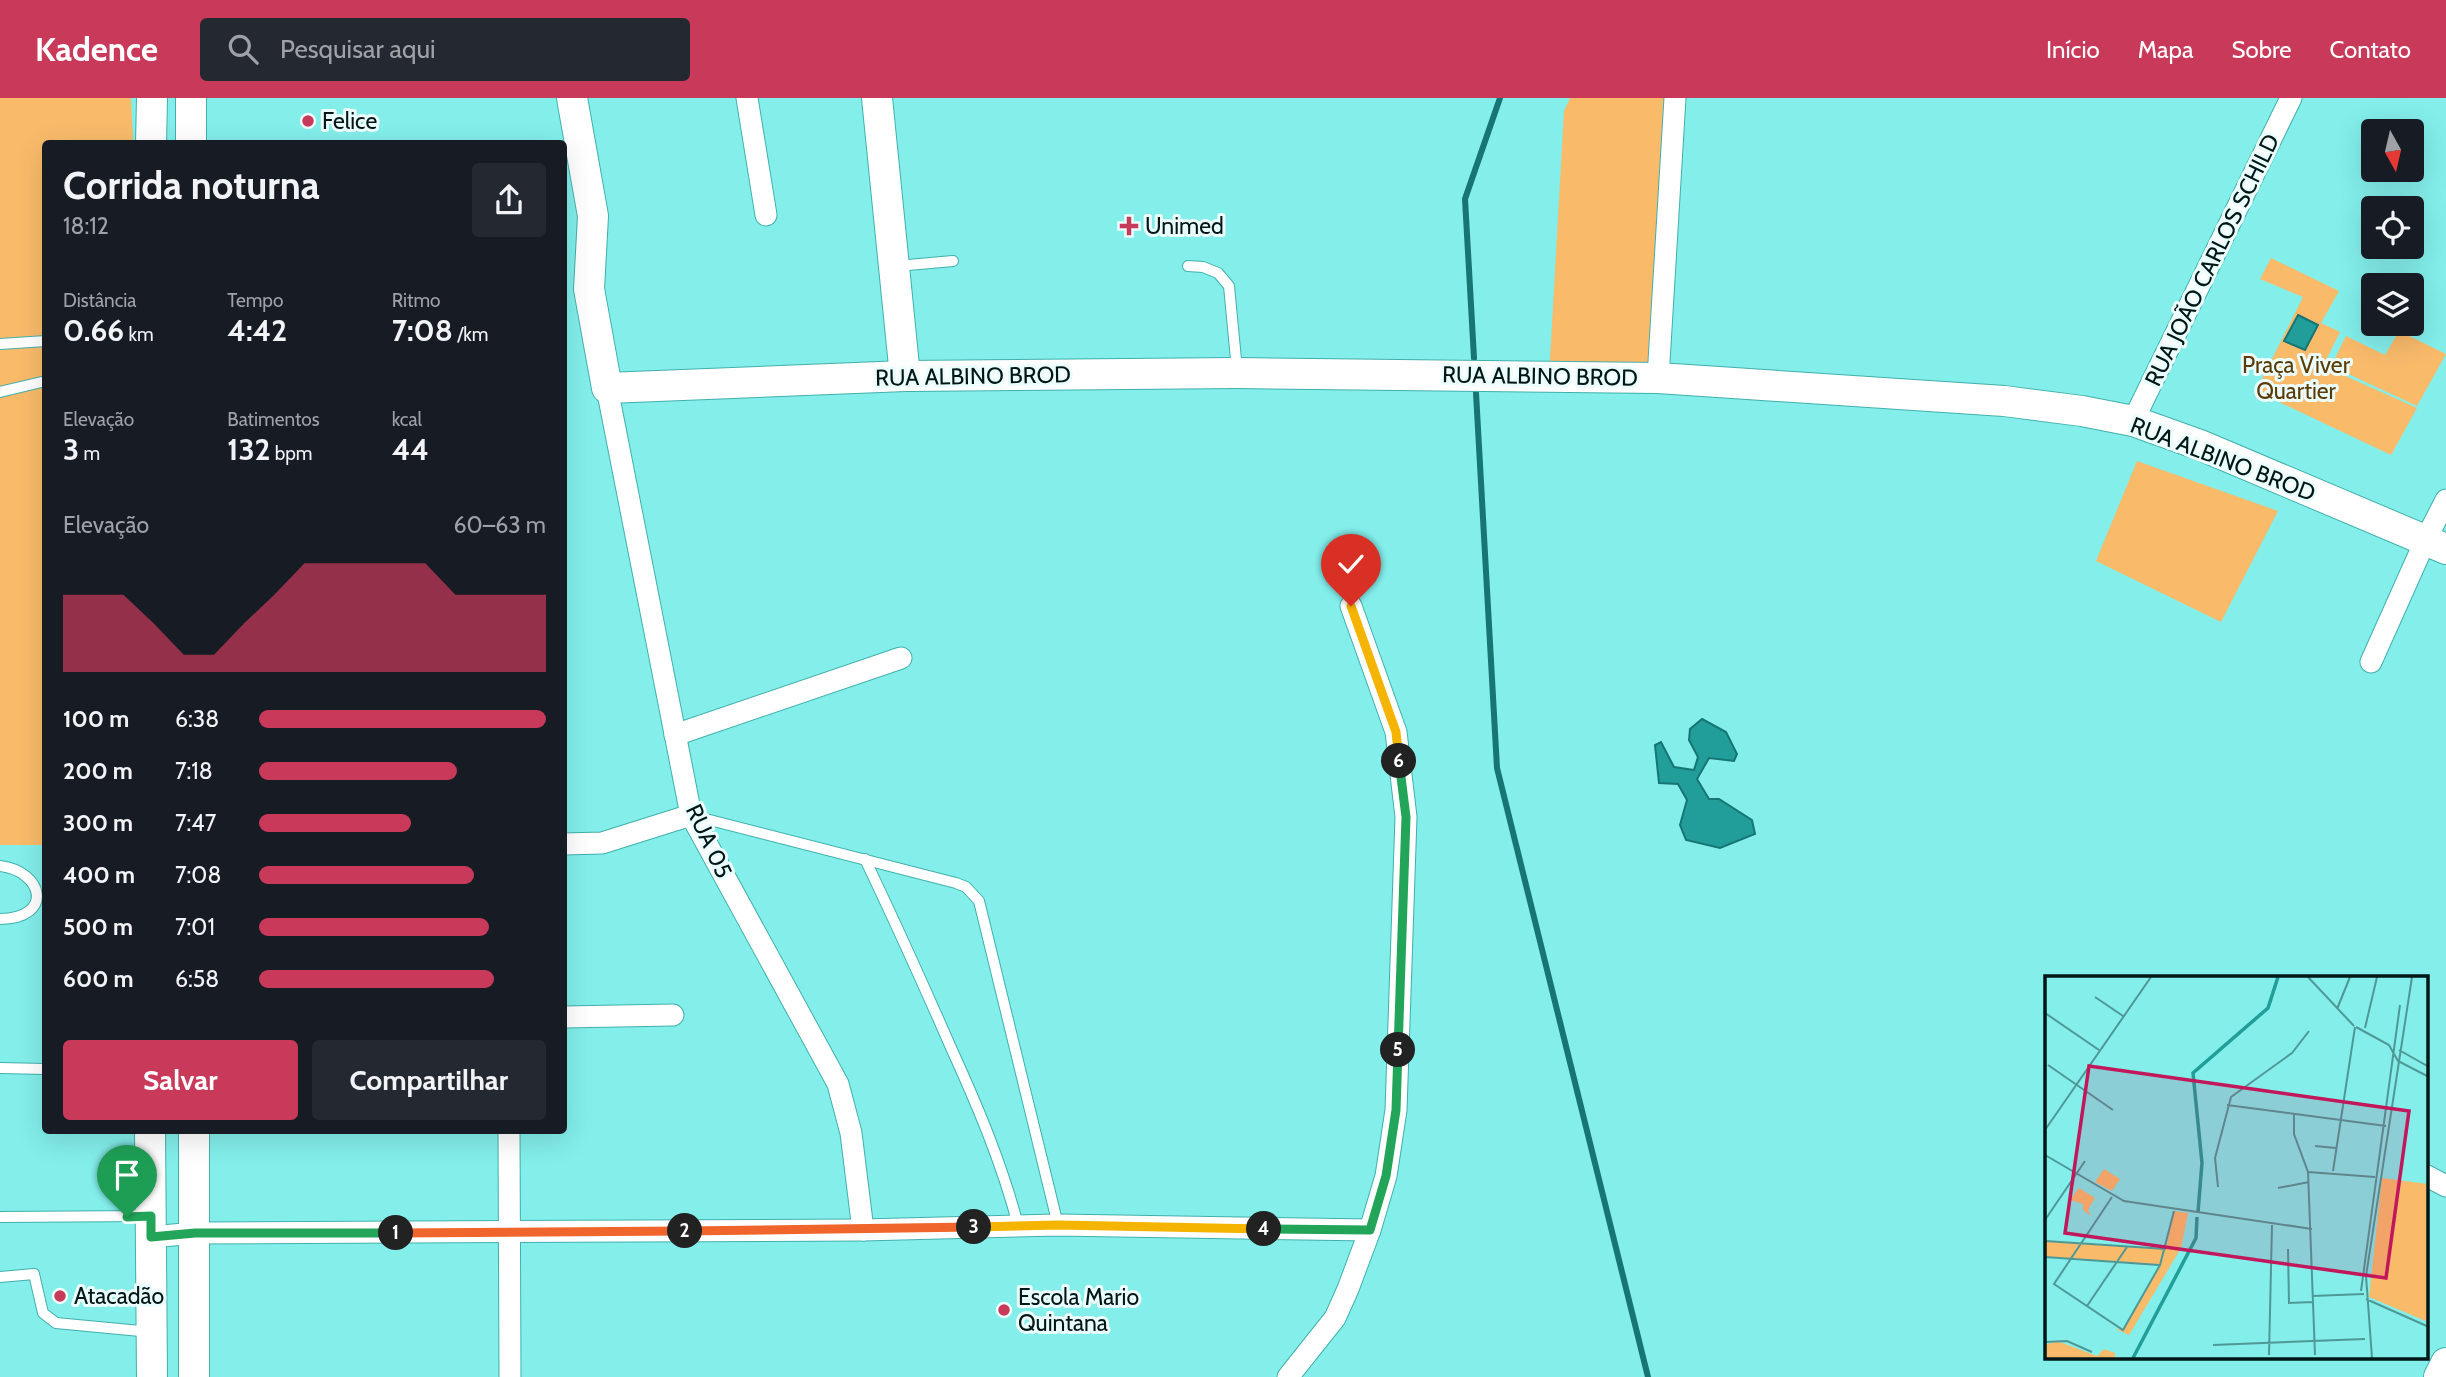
<!DOCTYPE html>
<html lang="pt">
<meta charset="utf-8">
<style>
body{margin:0;font-family:Cabin,sans-serif;background:#242831;color:#f1f3f6;height:100vh;display:flex;flex-direction:column;font-size:26px;white-space:nowrap}
*{box-sizing:border-box;margin:0}
p{font-size:23px;color:#9ea1a6}
.icon{flex:none;width:38px;height:38px;fill:none;stroke:currentColor;stroke-width:2;stroke-linecap:round;stroke-linejoin:round}
.map{position:relative;flex:1;overflow:hidden}
.details{position:absolute;left:42px;top:42px;width:525px;height:994px;display:flex;flex-direction:column;background:#171b24;border-radius:7px;box-shadow:0 7px 28px #0002}
.details>*{flex:none}
.needle{width:46px;rotate:172deg}
.controls{position:absolute;left:2361px;top:21px;display:grid;gap:14px}
.controls a{display:grid;place-items:center;width:63px;height:63px;border-radius:7px;background:#171b24;box-shadow:0 7px 28px #0002;font-size:35px}
.pin{position:absolute;display:grid;place-items:center;width:60px;height:60px;color:#fff;margin:-72px -30px;border-radius:50% 50% 50% 0;rotate:-45deg;box-shadow:0 0 7px #0007}
.pin .icon{rotate:45deg}
.km{position:absolute;width:35px;height:35px;margin:-18px;border-radius:50%;background:#222;color:#fff;font-size:19px;line-height:35px;text-align:center}
.round{display:grid;place-items:center;flex:none;width:74px;height:74px;border-radius:7px;background:#242831}
.head{display:flex;align-items:center;justify-content:space-between;height:119px;padding:0 21px}
h1{font-size:38px;font-weight:700;line-height:52px}
.figures{display:grid;grid-template-columns:repeat(3,1fr);gap:10px;height:119px;padding:7px 21px}
.figures div{display:grid;align-content:center}
.figures b{font-size:30px;font-weight:700}
.figures small{font-size:19px;font-weight:400}
.figures p{font-size:19px}
.chart{height:196px;padding:14px 21px}
.chart p{display:flex;justify-content:space-between}
.chart svg{width:100%;height:126px;margin-top:7px;fill:#c93959;opacity:.7}
.button{display:flex;gap:14px;margin-top:auto;padding:14px 21px}
.button a{flex:1;height:80px;border-radius:7px;background:#c93959;color:#fff;font-size:28px;font-weight:700;line-height:80px;text-align:center}
.button a+a{background:#242831;color:#f1f3f6}
ul{padding:0 21px;list-style:none;font-size:23px}
li{display:grid;grid-template-columns:112px 84px 1fr;align-items:center;height:52px}
li i{height:18px;border-radius:9px;background:#c93959}
header{display:flex;align-items:center;gap:42px;box-sizing:border-box;height:98px;padding:0 35px;background:#c93959;color:#fff}
header strong{font-size:33px}
nav{display:flex;gap:38px;margin-inline-start:auto;font-size:24px}
.search{width:490px;height:63px;background:#242831;display:flex;align-items:center;gap:18px;box-sizing:border-box;padding:0 24px;border-radius:7px;color:#9ea1a6;font-size:26px}
.map>svg:first-child{display:block}
</style>
<header>
<strong>Kadence</strong>
<div class="search"><svg class="icon" aria-label="search" viewBox="0 0 24 24"><circle cx="10" cy="10" r="6"/><path d="M15 15l6 6"/></svg>Pesquisar aqui</div>
<nav><a>Início</a><a>Mapa</a><a>Sobre</a><a>Contato</a></nav>
</header>
<div class="map">
<svg width="2446" height="1279" viewBox="0 0 2446 1279">
<rect width="100%" height="100%" fill="#83eeea"/>
<!-- green -->
<g fill="#f9bb6a">
<polygon points="0,0 131,0 133,40 133,45 46,46 45,747 0,747"/>
<polygon points="1570,0 1675,0 1658,280 1549,279 1564,13"/>
<polygon points="2271,160 2339,193 2321,225 2340,234 2323,268 2417,310 2391,357 2256,293 2303,199 2260,181"/>
<polygon points="2399,233 2446,256 2417,308 2331,268 2346,238 2385,257"/>
<polygon points="2137,363 2278,413 2221,524 2096,463"/>
</g>
<!-- water -->
<g fill="#219d9a" stroke="#177573" stroke-width="2">
<polygon points="2298,217 2318,227 2305,252 2284,243"/>
<polygon points="1702,621 1726,634 1737,656 1734,663 1709,660 1697,681 1709,701 1719,701 1752,722 1755,736 1720,750 1686,742 1680,727 1687,702 1678,686 1659,685 1655,647 1661,644 1674,669 1694,672 1698,659 1689,642 1690,631"/>
</g>
<g fill="none" stroke-linecap="round" stroke-linejoin="round">
<!-- stream -->
<g stroke="#177573" stroke-width="6">
<polyline points="1474,260 1465,101 1500,0"/>
<polyline points="1476,295 1497,670 1648,1279"/>
</g>
<defs>
<g id="lane">
<polyline points="897,168 953,163"/>
<polyline points="1188,168 1203,169 1218,175 1229,188 1237,272"/>
<polyline points="0,246 46,243"/>
<polyline points="0,294 46,283"/>
<polyline points="694,718 956,785 966,789 979,803 1058,1127"/>
<path d="M865 761C895 824 924 888 952 952 978 1009 1002 1066 1018 1127"/>
<path d="M0 768C43 773 55 820 0 821"/>
<polyline points="0,970 46,971"/>
<polyline points="0,1119 148,1118"/>
<polyline points="0,1179 34,1176 43,1215 56,1225 151,1234"/>
</g>
<g id="street">
<polyline points="747,0 766,117"/>
<polyline points="1658,280 1675,0"/>
<polyline points="607,290 691,717 838,986 851,1035 863,1132"/>
<polyline points="2133,323 2291,0"/>
<polyline points="2371,564 2426,441 2446,402"/>
<polyline points="675,637 901,560"/>
<polyline points="564,746 602,745 691,717"/>
<polyline points="564,919 673,917"/>
<polyline points="509,1032 510,1279"/>
<polyline points="2427,1078 2446,1088"/>
<polyline points="151,1139 195,1135 863,1132 1058,1127 1370,1132"/>
<polyline points="1288,1279 1335,1220 1348,1191 1370,1132 1386,1078 1396,1012 1406,719 1396,634 1351,508"/>
</g>
<g id="secondary">
<polyline points="572,0 593,118 589,191 607,290 905,278 1237,275 1658,280 2004,303 2082,313 2133,323 2200,347 2446,451"/>
<polyline points="877,0 905,278"/>
<polyline points="151,46 152,0"/>
<polyline points="191,46 191,0"/>
<polyline points="150,1032 152,1279"/>
<polyline points="194,1279 194,1032"/>
<polyline points="2439,1279 2446,1265"/>
</g>
</defs>
<!-- lane casing -->
<use href="#lane" stroke="#41b0ad" stroke-width="12"/>
<!-- street casing -->
<use href="#street" stroke="#41b0ad" stroke-width="23"/>
<!-- secondary casing -->
<use href="#secondary" stroke="#41b0ad" stroke-width="32"/>
<!-- lane -->
<use href="#lane" stroke="#fff" stroke-width="10"/>
<!-- street -->
<use href="#street" stroke="#fff" stroke-width="21"/>
<!-- secondary -->
<use href="#secondary" stroke="#fff" stroke-width="30"/>
</g>
<g fill="none" stroke-linecap="round" stroke-linejoin="round">
<defs>
<polyline id="split-1" points="127,1119 151,1118 151,1139 195,1135 396,1135"/>
<polyline id="split-2" points="396,1135 685,1133"/>
<polyline id="split-3" points="685,1133 974,1129"/>
<polyline id="split-4" points="974,1129 1058,1127 1264,1131"/>
<polyline id="split-5" points="1264,1131 1370,1132 1386,1078 1396,1012 1398,952"/>
<polyline id="split-6" points="1398,952 1406,719 1399,663"/>
<polyline id="split-7" points="1351,508 1396,634 1399,663"/>
</defs>
<!-- split-1 casing -->
<use href="#split-1" stroke="#fff" stroke-width="14"/>
<!-- split-2 casing -->
<use href="#split-2" stroke="#fff" stroke-width="14"/>
<!-- split-3 casing -->
<use href="#split-3" stroke="#fff" stroke-width="14"/>
<!-- split-4 casing -->
<use href="#split-4" stroke="#fff" stroke-width="14"/>
<!-- split-5 casing -->
<use href="#split-5" stroke="#fff" stroke-width="14"/>
<!-- split-6 casing -->
<use href="#split-6" stroke="#fff" stroke-width="14"/>
<!-- split-7 casing -->
<use href="#split-7" stroke="#fff" stroke-width="14"/>
<!-- split-1 -->
<use href="#split-1" stroke="#22a559" stroke-width="9"/>
<!-- split-2 -->
<use href="#split-2" stroke="#f0652b" stroke-width="9"/>
<!-- split-3 -->
<use href="#split-3" stroke="#f0652b" stroke-width="9"/>
<!-- split-4 -->
<use href="#split-4" stroke="#f5b400" stroke-width="9"/>
<!-- split-5 -->
<use href="#split-5" stroke="#22a559" stroke-width="9"/>
<!-- split-6 -->
<use href="#split-6" stroke="#22a559" stroke-width="9"/>
<!-- split-7 -->
<use href="#split-7" stroke="#f5b400" stroke-width="9"/>
</g>
<!-- markers -->
<g fill="#c93959" stroke="#ebfefd" stroke-width="2.5">
<circle cx="308" cy="23" r="7"/>
<path d="M1125.5 117.5h7v7h7v7h-7v7h-7v-7h-7v-7h7z"/>
<circle cx="60" cy="1198" r="7"/>
<circle cx="1004" cy="1212" r="7"/>
</g>
<g text-anchor="middle" stroke-width="6" stroke-linejoin="round" paint-order="stroke">
<!-- poi labels -->
<g font-size="23" fill="#011717" stroke="#ebfefd" text-anchor="start">
<text x="322" y="31">Felice</text>
<text x="1145" y="136">Unimed</text>
<text x="74" y="1206">Atacadão</text>
<text x="1018" y="1207">Escola Mario<tspan x="1018" dy="26">Quintana</tspan></text>
</g>
<!-- street labels -->
<g font-size="23" fill="#011717" stroke="#ebfefd">
<text transform="translate(2212 162) rotate(-64)" y="8">RUA JOÃO CARLOS SCHILD</text>
<text transform="translate(973 278) rotate(-1)" y="8">RUA ALBINO BROD</text>
<text transform="translate(1540 278) rotate(1)" y="8">RUA ALBINO BROD</text>
<text transform="translate(2223 361) rotate(21)" y="8">RUA ALBINO BROD</text>
<text transform="translate(709 743) rotate(65)" y="8">RUA 05</text>
</g>
<!-- park labels -->
<g font-size="23" fill="#5d3b04" stroke="#ebfefd">
<text x="2296" y="275">Praça Viver<tspan x="2296" dy="26">Quartier</tspan></text>
</g>
</g>
<!-- overview -->
<g transform="translate(2045 878)">
<rect width="383" height="383" fill="#83eeea"/>
<path d="M59 193 75 203 67 215 50 206ZM337 202 383 208V346L324 321ZM34 212 50 222 43 234 46 240 38 234V228L25 224ZM129 235 143 237 136 272 84 359 71 353H78L115 289 0 281V265L121 273ZM12 365 52 380 59 373 70 377V382H0V369Z" fill="#f9bb6a"/>
<path fill="none" stroke="#219d9a" stroke-width="3.5" d="M153 236 157 187 148 97 223 32 233 1M88 382 151 262 152 241"/>
<path fill="none" stroke="#4f9896" stroke-width="2" d="M263 1 309 50M50 21 78 40M292 33 305 1M0 37 54 74M311 51 344 69 353 85 384 101M320 52 332 1M354 74 384 91M3 89 68 134M182 129 341 150M249 138V158L263 196 270 379M0 154 106 1M270 170 291 172M0 179 79 225 267 253M288 195 310 51M263 196 330 201M173 211 170 182 186 121 247 77 264 55M233 212 264 206M67 221 9 308 78 354 115 289 129 235M0 244 40 185M0 265 121 273M243 273 244 327 267 326M0 281 114 289M316 315 355 29M267 320 319 318M321 323 384 351M42 330 82 271M0 366 22 365 47 376M168 369 320 363M224 379 227 249M327 382 321 300 367 1"/>
<path fill="#c2185b" fill-opacity="0.15" stroke="#c2185b" stroke-width="3.5" d="M44 90 364 135 341 302 20 257Z"/>
<rect width="383" height="383" fill="none" stroke="#011717" stroke-width="3.5"/>
</g>
</svg>
<div class="controls">
<a><svg class="needle" viewBox="-14 -14 28 28"><path d="M0-13l5 13h-10z" fill="#e53935"/><path d="M0 13l5-13h-10z" fill="#9ea1a6"/></svg></a>
<a><svg class="icon" aria-label="locate" viewBox="0 0 24 24"><circle cx="12" cy="12" r="6"/><path d="M12 2v4M12 18v4M2 12h4M18 12h4"/></svg></a>
<a><svg class="icon" aria-label="layers" viewBox="0 0 24 24"><path d="M12 4l9 5-9 5-9-5zM3 14l9 5 9-5"/></svg></a>
</div>
<div class="pin" style="left:127px;top:1119px;background:#1e9e55"><svg class="icon" aria-label="arrive" viewBox="0 0 24 24"><path d="M6 21V4h12l-3 4 3 4H6"/></svg></div>
<div class="pin" style="left:1351px;top:508px;background:#d93025"><svg class="icon" aria-label="check" viewBox="0 0 24 24"><path d="M5 12l5 5 9-10"/></svg></div>
<b class="km" style="left:396px;top:1135px">1</b>
<b class="km" style="left:685px;top:1133px">2</b>
<b class="km" style="left:974px;top:1129px">3</b>
<b class="km" style="left:1264px;top:1131px">4</b>
<b class="km" style="left:1398px;top:952px">5</b>
<b class="km" style="left:1399px;top:663px">6</b>
<section class="details">
<div class="head"><div><h1>Corrida noturna</h1><p>18:12</p></div><a class="round"><svg class="icon" aria-label="share" viewBox="0 0 24 24"><path d="M12 15V3M7 8l5-5 5 5M5 13v7h14v-7"/></svg></a></div>
<div class="figures">
<div><p>Distância</p><b>0.66<small> km</small></b></div>
<div><p>Tempo</p><b>4:42</b></div>
<div><p>Ritmo</p><b>7:08<small> /km</small></b></div>
</div>
<div class="figures">
<div><p>Elevação</p><b>3<small> m</small></b></div>
<div><p>Batimentos</p><b>132<small> bpm</small></b></div>
<div><p>kcal</p><b>44</b></div>
</div>
<div class="chart"><p><span>Elevação</span>60–63 m</p>
<svg viewBox="0 0 160 44" preserveAspectRatio="none"><path d="M0 44V17L10 17L20 17L30 27L40 38L50 38L60 27L70 17L80 6L90 6L100 6L110 6L120 6L130 17L140 17L150 17L160 17V44z"/></svg>
</div>
<ul>
<li><b>100 m</b>6:38<i style="width:100%"></i></li>
<li><b>200 m</b>7:18<i style="width:69%"></i></li>
<li><b>300 m</b>7:47<i style="width:53%"></i></li>
<li><b>400 m</b>7:08<i style="width:75%"></i></li>
<li><b>500 m</b>7:01<i style="width:80%"></i></li>
<li><b>600 m</b>6:58<i style="width:82%"></i></li>
</ul>
<div class="button"><a>Salvar</a><a>Compartilhar</a></div>
</section>
</div>
